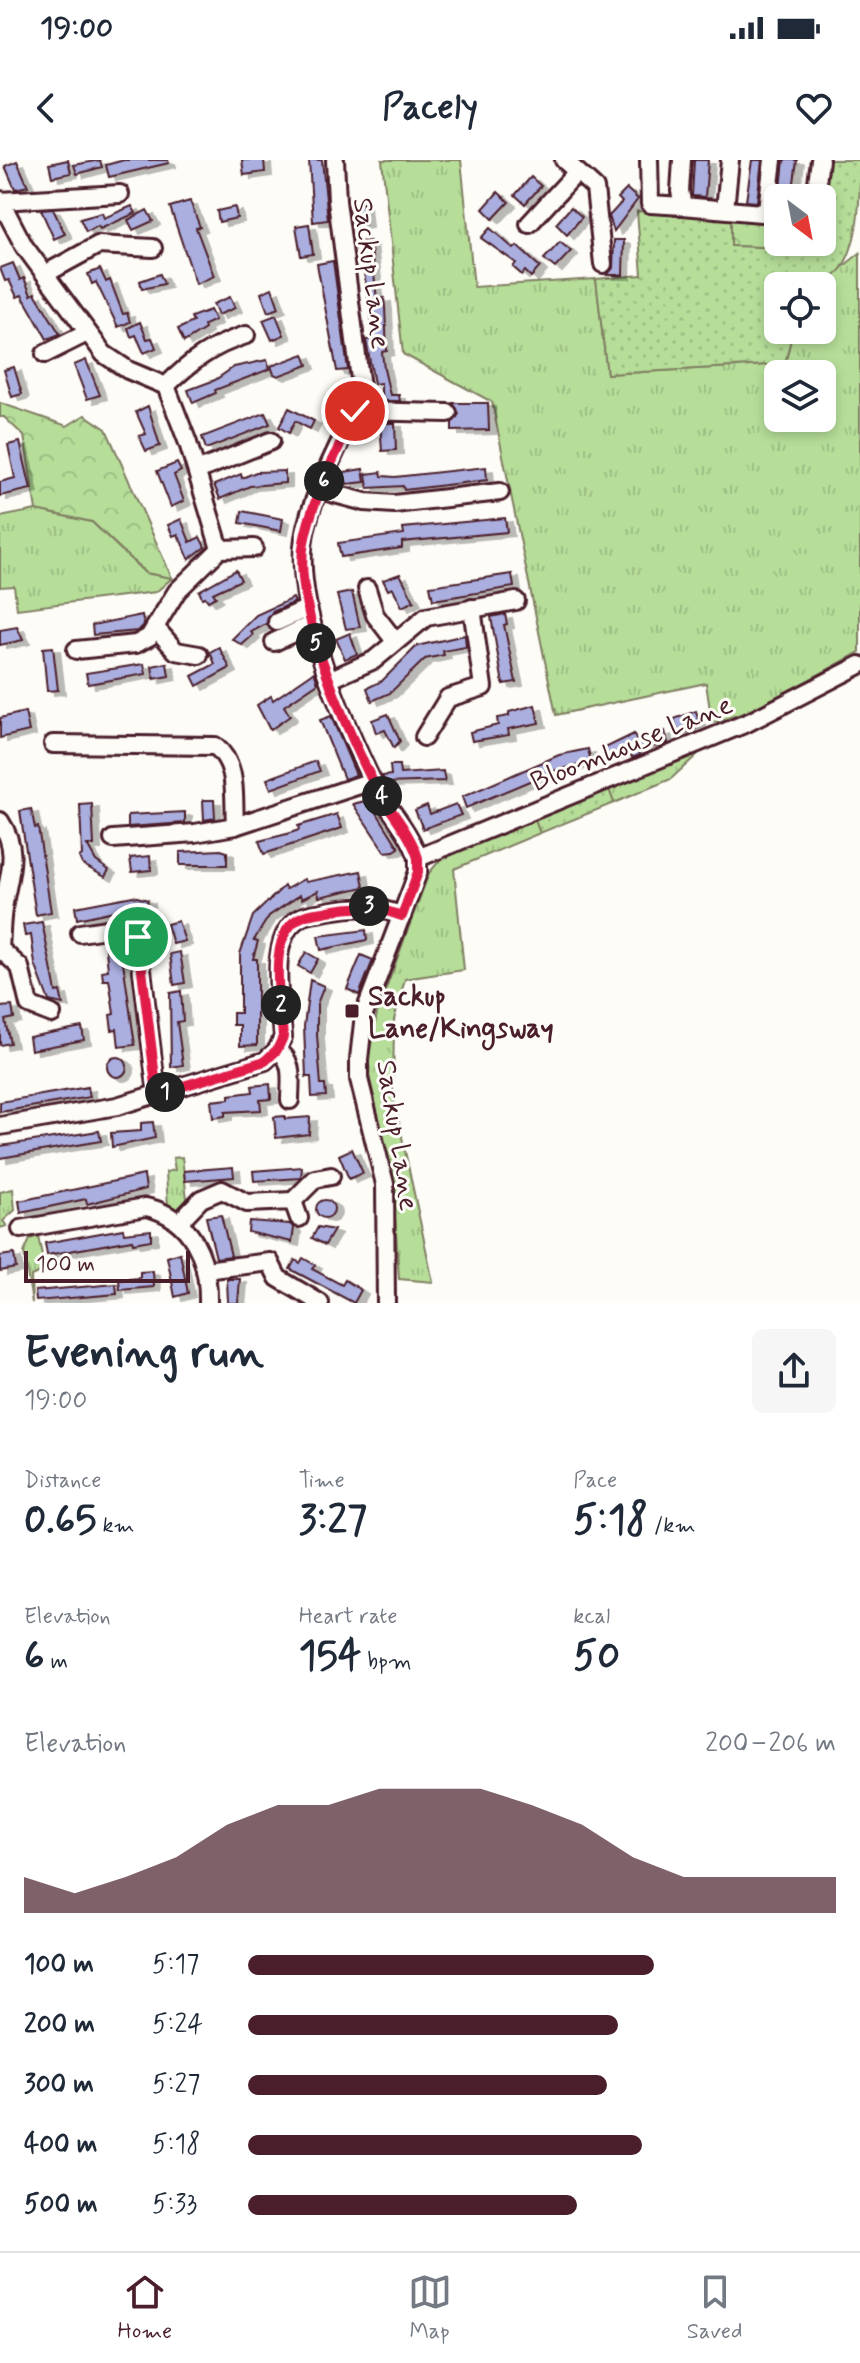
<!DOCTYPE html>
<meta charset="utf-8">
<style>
body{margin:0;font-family:Mynerve,sans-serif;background:#f6f6f7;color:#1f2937;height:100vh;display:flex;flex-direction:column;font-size:30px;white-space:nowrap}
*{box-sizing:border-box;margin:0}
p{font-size:26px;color:#747a83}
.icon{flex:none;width:44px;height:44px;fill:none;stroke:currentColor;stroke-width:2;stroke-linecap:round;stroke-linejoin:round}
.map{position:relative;height:1143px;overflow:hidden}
.panel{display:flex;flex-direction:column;background:#fff;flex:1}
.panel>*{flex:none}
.needle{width:52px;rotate:148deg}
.fabs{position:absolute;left:764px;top:24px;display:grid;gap:16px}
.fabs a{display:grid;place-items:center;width:72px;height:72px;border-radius:12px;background:#fff;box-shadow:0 4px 12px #0003;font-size:40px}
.scale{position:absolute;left:24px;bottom:20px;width:166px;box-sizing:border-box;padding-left:8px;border:4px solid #4a1f2b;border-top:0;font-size:22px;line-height:28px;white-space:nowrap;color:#4a1f2b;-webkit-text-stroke:6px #fdfcf7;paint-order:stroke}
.pin{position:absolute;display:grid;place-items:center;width:68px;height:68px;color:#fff;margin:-34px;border:4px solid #fff;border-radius:50%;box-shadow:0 2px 8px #0007}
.km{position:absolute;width:40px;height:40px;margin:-20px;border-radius:50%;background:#222;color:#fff;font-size:22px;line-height:40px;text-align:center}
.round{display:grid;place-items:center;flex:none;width:84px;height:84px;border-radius:12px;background:#f6f6f7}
.head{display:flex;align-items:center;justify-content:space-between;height:136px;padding:0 24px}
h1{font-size:44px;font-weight:700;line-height:60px}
.stats{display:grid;grid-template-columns:repeat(3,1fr);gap:12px;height:136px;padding:8px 24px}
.stats div{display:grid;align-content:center}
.stats b{font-size:40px;font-weight:700}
.stats small{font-size:22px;font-weight:400}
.stats p{font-size:22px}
.chart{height:224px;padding:16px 24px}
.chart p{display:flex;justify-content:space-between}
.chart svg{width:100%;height:144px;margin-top:8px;fill:#4a1f2b;opacity:.7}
ul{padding:0 24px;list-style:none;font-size:26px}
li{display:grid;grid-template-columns:128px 96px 1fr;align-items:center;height:60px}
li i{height:20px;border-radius:10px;background:#4a1f2b}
.status{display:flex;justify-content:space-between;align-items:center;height:56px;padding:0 40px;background:#fff;direction:ltr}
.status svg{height:22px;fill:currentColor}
header{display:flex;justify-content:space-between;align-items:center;height:104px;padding:0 24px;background:#fff;font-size:36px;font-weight:700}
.dock{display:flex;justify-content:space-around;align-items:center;height:112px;border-top:2px solid #e0e1e3;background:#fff;font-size:22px;color:#747a83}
.dock a{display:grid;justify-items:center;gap:4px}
.dock .active{color:#4a1f2b}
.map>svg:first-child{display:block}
</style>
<div class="status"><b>19:00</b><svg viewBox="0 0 49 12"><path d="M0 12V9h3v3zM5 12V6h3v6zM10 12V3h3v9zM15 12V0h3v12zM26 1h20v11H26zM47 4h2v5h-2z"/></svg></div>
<header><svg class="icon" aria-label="back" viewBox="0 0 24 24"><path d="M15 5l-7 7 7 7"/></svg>Pacely<svg class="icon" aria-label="heart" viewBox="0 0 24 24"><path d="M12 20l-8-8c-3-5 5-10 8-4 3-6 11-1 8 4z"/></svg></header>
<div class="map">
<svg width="860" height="1143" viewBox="0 0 860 1143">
<defs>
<pattern id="grass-tufts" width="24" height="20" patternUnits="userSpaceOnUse" patternTransform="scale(2)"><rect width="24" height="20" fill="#b6de99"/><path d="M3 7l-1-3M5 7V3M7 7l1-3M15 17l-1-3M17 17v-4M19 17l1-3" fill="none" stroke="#9ebe84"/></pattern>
<pattern id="forest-crowns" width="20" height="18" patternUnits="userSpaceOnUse" patternTransform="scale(2)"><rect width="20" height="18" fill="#b6de99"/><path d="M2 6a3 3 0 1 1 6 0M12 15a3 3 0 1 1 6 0" fill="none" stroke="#9ebe84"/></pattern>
<pattern id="garden-dots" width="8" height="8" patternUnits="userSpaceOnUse" patternTransform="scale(2)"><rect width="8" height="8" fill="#b6de99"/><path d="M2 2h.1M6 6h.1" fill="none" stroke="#9ebe84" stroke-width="1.8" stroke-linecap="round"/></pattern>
<filter id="shadow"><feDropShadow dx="7" dy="4" stdDeviation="0" flood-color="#0004"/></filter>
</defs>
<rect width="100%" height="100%" fill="#fdfcf7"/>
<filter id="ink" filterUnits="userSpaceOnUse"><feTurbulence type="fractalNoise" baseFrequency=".0125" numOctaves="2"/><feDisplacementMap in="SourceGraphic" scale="16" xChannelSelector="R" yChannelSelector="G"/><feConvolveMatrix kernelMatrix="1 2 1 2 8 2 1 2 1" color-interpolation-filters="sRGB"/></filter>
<g filter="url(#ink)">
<!-- grass -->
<g fill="url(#grass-tufts)" stroke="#807e62" stroke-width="2" fill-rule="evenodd">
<path d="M382 0H461L474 127 596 119 607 214 785 204 793 170H822V126H819L860 93V492L756 549 712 563 706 523 556 555 492 242 403 194ZM778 214H822V258H778Z"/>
<polygon points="36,350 92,362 145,413 172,418 156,432 17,449 14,426 0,427 0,357"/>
<polygon points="713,580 671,619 614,643 607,624"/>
<polygon points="533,655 540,673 454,709 464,810 405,819 394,860 393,935 433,1122 399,1119 393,1024 367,906 377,853 429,713 445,694"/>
<polygon points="182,997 188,1047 179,1054 168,1047 166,1012 175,1010 173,998"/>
<polygon points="13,1029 15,1050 3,1061 7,1066 0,1068 0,1032"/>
<polygon points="38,1076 45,1110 31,1116 32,1143 24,1093 30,1079"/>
</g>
<!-- forest -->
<g fill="url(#forest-crowns)" stroke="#807e62" stroke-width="2">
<polygon points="731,58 778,62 778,82 816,82 817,89 730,86"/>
<polygon points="0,243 67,266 85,255 106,269 172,418 146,413 92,362 36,350 24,276 4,257 0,257"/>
</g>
<!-- garden -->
<g fill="url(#garden-dots)" stroke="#807e62" stroke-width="2">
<path d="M823 0H860C860 45 860 116 816 126 804 128 790 126 778 126V170H793L785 204 607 214 596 119 642 115 637 51 731 58V86L816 89V82H822Z"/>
<polygon points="607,624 614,643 540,673 533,655"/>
</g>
<!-- building -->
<g fill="#abafe0" stroke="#4a1f2b" stroke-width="2" filter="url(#shadow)">
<polygon points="68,0 71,13 52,17 49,4"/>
<polygon points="100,0 102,7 77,14 74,5"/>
<polygon points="124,0 168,0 169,3 109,17 106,5"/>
<polygon points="242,0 264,0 265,12 244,15"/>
<polygon points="309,0 322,0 328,60 313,62"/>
<polygon points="694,0 708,0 705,37 692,36"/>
<polygon points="752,0 762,0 757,42 746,41"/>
<polygon points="784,0 797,0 792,38 780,38"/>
<polygon points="17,1 28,26 15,29 5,6"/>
<polygon points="531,17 541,26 525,44 515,35"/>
<polygon points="627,29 638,39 614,71 609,56 622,42 618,38"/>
<polygon points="498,32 509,42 493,59 483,49"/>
<polygon points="190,41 200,67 196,68 214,116 196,124 170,47"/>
<polygon points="363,43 365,64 353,66 351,44"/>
<polygon points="132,46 136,53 100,69 98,66 86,72 80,59 102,53 104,58"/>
<polygon points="235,47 237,58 219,62 217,51"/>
<polygon points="571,47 582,57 567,75 556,64"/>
<polygon points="53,49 65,74 54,79 41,50"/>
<polygon points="147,50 153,61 133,70 128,60"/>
<polygon points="309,64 313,94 301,96 296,66"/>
<polygon points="490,68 514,89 517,86 540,107 531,117 525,111 522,115 513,107 516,103 481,78"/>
<polygon points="614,80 624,80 623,115 607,115 613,108"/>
<polygon points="370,81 377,139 384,138 385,147 387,191 382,192 384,209 390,235 399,235 400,241 381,241 381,223 374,224 366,180 373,179 372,162 359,82"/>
<polygon points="560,82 571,91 555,108 544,99"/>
<polygon points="333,101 348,210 337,211 317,104"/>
<polygon points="13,103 20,120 24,118 31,135 35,133 60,174 47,179 22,135 17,137 9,120 5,121 0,108"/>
<polygon points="100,109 106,122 110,120 123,154 127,153 130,162 118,167 96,122 92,124 88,114"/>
<polygon points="160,114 164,124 142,129 140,121"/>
<polygon points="272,128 279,148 268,152 261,133"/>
<polygon points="230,137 235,148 218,155 213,144"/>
<polygon points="210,150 215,160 204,165 205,169 184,182 178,169 193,162 191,157"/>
<polygon points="276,155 284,175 272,180 263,160"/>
<polygon points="140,162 147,179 152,178 156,188 144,193 136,175 131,177 128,168"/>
<polygon points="304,194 308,205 278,216 274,214 271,206"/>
<polygon points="86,200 100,235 87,239 74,205"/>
<polygon points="267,200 270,209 215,230 216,233 193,243 188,230 215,220 234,207"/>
<polygon points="14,207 22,234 12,237 4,210"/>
<polygon points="453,243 488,243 489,270 452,271 452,263 459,254"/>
<polygon points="148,246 160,286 146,291 139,276 146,274 136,252"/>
<polygon points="289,248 314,261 310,269 295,261 289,273 279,267"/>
<polygon points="265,253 270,264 206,289 202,277"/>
<polygon points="380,263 395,263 396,290 382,291"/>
<polygon points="20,282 31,329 0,336 0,322 15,318 8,285"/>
<polygon points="177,303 181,311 174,315 184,341 171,347 157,311"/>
<polygon points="486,307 487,320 404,330 403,326 368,328 366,314 381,312 382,316 395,317"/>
<polygon points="363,309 365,322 347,324 344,312"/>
<polygon points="285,311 285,323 250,326 220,339 214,325 241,314 242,318 256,312"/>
<polygon points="242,351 283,359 281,371 240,363"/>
<polygon points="505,358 507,372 402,382 402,388 341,397 338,383 404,374 403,368"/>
<polygon points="181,359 190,382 200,377 205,387 189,399 178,374 173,376 168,365"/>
<polygon points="236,410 241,420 213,433 216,437 208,441 205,437 202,438 199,431"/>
<polygon points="400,414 414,441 402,447 393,428 388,430 383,420"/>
<polygon points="512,414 514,427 433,440 430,426"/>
<polygon points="352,432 360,467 346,469 337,435"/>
<polygon points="293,438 295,442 272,452 266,464 251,472 253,475 242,485 232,479 256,455"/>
<polygon points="505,454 507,464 504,465 516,522 503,524 491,457"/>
<polygon points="142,455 144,465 138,471 93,475 92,465"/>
<polygon points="17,467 23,480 0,485 0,470"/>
<polygon points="350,473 357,494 345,499 336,479"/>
<polygon points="465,475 466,487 443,491 444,495 425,499 390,533 372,541 367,528 382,521 417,486"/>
<polygon points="53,487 58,530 47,531 43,488"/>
<polygon points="219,487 230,508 197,526 192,516 215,504 210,492"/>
<polygon points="167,503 169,516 154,519 152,506"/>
<polygon points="144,504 146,514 88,524 86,513"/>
<polygon points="314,512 318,523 284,546 290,556 270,570 257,545 271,536 273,540"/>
<polygon points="535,545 539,563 508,569 509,575 472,581 470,572 498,565 497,558 509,556 509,552"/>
<polygon points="696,551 700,567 679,575 674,559"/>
<polygon points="25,552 29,571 0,578 0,558"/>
<polygon points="388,554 400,581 394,588 385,570 376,573 372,560"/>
<polygon points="331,556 356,615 344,619 320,560"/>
<polygon points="665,571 668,583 639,590 640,595 632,598 630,589 607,598 603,589 634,574 636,580"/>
<polygon points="588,589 591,602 553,611 466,648 462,637 559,595"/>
<polygon points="316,601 320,611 271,629 267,619"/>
<polygon points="390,605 399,605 400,614 443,611 445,621 386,623 382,616 391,615"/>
<polygon points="203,640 214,640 215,658 204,660"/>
<polygon points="369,640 399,688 394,691 385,692 353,644"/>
<polygon points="92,644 94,685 87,685 96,701 109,710 105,717 82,704 79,697 82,695 80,645"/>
<polygon points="456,644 461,655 423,669 415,650 427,645 430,654"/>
<polygon points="31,649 35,668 38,667 51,752 36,755 20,651"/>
<polygon points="185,652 185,663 128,667 128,655"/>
<polygon points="337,654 342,668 264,694 259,681 287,674 299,670 298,666"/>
<polygon points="221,690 227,692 227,705 180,705 180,692"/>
<polygon points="150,696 151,710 132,712 130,698"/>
<polygon points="361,711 364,727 319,737 318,731 302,739 300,735 269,756 254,780 258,781 253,799 257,799 257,885 240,886 240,865 233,865 233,853 240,853 240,794 253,756 284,726 286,729 304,719 306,722"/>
<polygon points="133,736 148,740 145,750 132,747 77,759 75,747"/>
<polygon points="178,761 185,781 173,784 167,764"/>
<polygon points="42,762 56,832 60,831 63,844 49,841 35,804 31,775 25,776 23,765"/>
<polygon points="366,770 367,780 321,790 318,776"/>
<polygon points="121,788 135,885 119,887 117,869 112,870 110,855 114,854 110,825 109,820 103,820 102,811 108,810 106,790"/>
<polygon points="180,792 185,823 174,825 170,794"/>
<polygon points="306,792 318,799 310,813 298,806"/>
<polygon points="361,795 373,800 359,835 347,829"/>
<polygon points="310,820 324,826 317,844 317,875 321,925 325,925 326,936 312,937 311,917 306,917 304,866"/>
<polygon points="181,831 183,861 177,862 183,905 171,907 170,833"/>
<polygon points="12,846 14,858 5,860 10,883 0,885 0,847"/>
<polygon points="82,867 84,880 31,890 29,877"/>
<circle cx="117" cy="907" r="10"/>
<polygon points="270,924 271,939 260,940 261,950 225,952 225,956 213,958 211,941 229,939 229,935 253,932 252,926"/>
<polygon points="88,927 90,937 0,952 0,942"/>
<polygon points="285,956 285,959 310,957 309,974 276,978 274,957"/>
<polygon points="153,962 155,978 112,987 111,973 141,971 141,963"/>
<polygon points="99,971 101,981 0,998 0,986"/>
<polygon points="352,989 363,1013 349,1019 339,995"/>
<polygon points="233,1007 234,1017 185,1021 184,1011"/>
<polygon points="302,1007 301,1018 254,1021 253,1011"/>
<polygon points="144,1015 146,1029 87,1044 86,1039 21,1053 19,1041"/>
<circle cx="325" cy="1049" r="9"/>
<polygon points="221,1055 231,1096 216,1098 206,1057"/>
<polygon points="249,1061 290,1064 294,1068 292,1082 248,1072"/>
<polygon points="318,1067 334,1070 325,1085 312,1078"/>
<polygon points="123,1069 124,1073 151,1070 151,1080 133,1083 132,1080 47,1095 45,1083"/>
<polygon points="180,1093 188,1133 175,1137 167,1097"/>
<polygon points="14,1094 16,1108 0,1111 0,1096"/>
<polygon points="303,1098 315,1105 312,1109 342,1125 345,1120 361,1130 354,1143 290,1109 295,1100 300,1103"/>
<polygon points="153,1111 154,1127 120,1130 119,1120 140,1118 140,1112"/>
<polygon points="227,1119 240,1119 238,1143 228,1143"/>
<polygon points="116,1124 117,1134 36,1141 35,1131"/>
</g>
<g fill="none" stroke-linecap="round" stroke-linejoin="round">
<defs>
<g id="minor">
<path d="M335 0 337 41 361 227 358 244C340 285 306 343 303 387 298 457 341 556 371 619 385 646 409 669 418 698V712L364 854 359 899V919L385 1024 386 1143"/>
<polyline points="564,0 595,28 603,104"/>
<polyline points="649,0 650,44 683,46"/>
<polyline points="682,0 680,31 683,46 761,53 767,50 773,0"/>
<polyline points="815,38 820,0"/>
<polyline points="0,40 24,86 104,194 128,210 166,226 188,283 220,389 177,431 149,477 136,484 76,490"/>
<polyline points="0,41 120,34"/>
<polyline points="725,49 730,0"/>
<polyline points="529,64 577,12"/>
<polyline points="45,114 98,85 153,88"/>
<polyline points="45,194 87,173"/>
<path d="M166 226C190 202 213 185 246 175"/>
<polyline points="355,251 448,253"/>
<polyline points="197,311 271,281"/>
<polyline points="320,330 365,342 394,344 500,332"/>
<polyline points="220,389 254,388"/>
<polyline points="367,429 375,455 395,481"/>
<polyline points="277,462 308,448"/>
<polyline points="155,467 176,491 199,495"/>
<polyline points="274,482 312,464"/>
<polyline points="331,519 374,500 426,457 516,441"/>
<polyline points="424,577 448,538 483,527 472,448"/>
<path d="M53 584 215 586C239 605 233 637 235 666L372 621"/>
<path d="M0 661C21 692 8 716 3 749 1 762 1 775 0 789"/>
<polyline points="113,679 195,673 235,666"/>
<polyline points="418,698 749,562 860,505"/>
<polyline points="80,773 126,766 138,777 157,934"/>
<polyline points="0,789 20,807 29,845 52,854"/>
<path d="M277 890C295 900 290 922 290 940"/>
<path d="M0 966 117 946 265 901 277 890 283 877C281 844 265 771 304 756 311 753 321 753 328 751 357 746 375 745 402 756"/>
<polyline points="293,1041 315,1019 331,1016"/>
<polyline points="179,1062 201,1039 222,1030 247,1043 293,1041 299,1058"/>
<path d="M21 1069 146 1047C192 1057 209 1099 208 1143"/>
<polyline points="205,1110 270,1102 278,1118 320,1143"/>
</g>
</defs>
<!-- minor casing -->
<use href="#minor" stroke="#4a1f2b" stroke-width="22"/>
<!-- minor -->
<use href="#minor" stroke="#fdfcf7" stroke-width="16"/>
</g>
</g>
<g fill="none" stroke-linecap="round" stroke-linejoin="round" filter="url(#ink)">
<defs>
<path id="route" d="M138 777 157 934 265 901 277 890 283 877C281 844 264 771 304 756 311 753 321 753 328 751 357 746 375 746 402 756L418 712V698C409 669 385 646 372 620 344 564 292 443 304 382 313 336 337 293 355 251"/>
</defs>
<!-- route casing -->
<use href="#route" stroke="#fff" stroke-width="16"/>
<!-- route -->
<use href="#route" stroke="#e11d48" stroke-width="10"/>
</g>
<!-- markers -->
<rect fill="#4a1f2b" stroke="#fdfcf7" stroke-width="3" x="344" y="843" width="16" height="16" rx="4"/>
<g text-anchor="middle" stroke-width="6" stroke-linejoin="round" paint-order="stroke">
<!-- street labels -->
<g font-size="28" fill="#4a1f2b" stroke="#fdfcf7">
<text transform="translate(373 113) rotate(83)" y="10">Sackup Lane</text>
<text transform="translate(631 582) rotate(-22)" y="10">Bloomhouse Lane</text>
<text transform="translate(399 975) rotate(81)" y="10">Sackup Lane</text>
</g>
<!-- poi labels -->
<g font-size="28" font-weight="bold" fill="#4a1f2b" stroke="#fdfcf7" text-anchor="start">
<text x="368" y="845">Sackup<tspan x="368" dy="32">Lane/Kingsway</tspan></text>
</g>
</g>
</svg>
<div class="fabs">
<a><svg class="needle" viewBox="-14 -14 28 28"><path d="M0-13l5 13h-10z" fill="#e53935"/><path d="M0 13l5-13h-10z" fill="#747a83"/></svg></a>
<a><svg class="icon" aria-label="locate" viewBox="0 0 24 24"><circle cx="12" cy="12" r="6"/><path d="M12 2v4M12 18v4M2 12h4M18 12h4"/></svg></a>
<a><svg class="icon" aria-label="layers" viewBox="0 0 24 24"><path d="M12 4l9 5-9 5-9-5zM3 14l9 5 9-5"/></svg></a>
</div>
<div class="scale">100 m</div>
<div class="pin" style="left:138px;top:777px;background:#1e9e55"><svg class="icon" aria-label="arrive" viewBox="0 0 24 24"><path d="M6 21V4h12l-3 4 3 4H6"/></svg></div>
<div class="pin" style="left:355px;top:251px;background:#d93025"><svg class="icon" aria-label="check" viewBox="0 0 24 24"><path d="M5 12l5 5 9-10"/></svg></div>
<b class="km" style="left:165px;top:932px">1</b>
<b class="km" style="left:281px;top:845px">2</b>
<b class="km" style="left:369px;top:746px">3</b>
<b class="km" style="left:382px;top:636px">4</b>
<b class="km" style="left:316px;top:483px">5</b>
<b class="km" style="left:324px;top:321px">6</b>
</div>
<section class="panel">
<div class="head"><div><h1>Evening run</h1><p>19:00</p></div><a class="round"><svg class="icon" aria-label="share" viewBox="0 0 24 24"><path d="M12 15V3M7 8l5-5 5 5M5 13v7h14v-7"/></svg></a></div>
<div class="stats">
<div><p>Distance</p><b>0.65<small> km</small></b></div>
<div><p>Time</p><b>3:27</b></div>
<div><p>Pace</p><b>5:18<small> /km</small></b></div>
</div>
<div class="stats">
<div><p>Elevation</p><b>6<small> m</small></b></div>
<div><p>Heart rate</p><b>154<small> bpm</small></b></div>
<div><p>kcal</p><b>50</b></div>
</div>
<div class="chart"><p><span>Elevation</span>200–206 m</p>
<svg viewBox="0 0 160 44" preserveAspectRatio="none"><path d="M0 44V33L10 38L20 33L30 27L40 17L50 11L60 11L70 6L80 6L90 6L100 11L110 17L120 27L130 33L140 33L150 33L160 33V44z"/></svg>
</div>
<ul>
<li><b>100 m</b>5:17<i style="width:69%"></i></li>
<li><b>200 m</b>5:24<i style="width:63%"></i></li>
<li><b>300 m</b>5:27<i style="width:61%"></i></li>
<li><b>400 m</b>5:18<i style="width:67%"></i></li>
<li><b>500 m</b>5:33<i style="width:56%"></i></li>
</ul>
</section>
<nav class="dock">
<a class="active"><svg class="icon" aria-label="home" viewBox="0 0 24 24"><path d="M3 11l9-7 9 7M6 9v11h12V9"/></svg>Home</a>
<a><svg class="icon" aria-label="map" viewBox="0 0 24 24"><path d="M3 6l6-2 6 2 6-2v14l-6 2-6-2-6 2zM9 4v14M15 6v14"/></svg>Map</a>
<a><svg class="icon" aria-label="saved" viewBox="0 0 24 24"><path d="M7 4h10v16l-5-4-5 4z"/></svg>Saved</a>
</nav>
